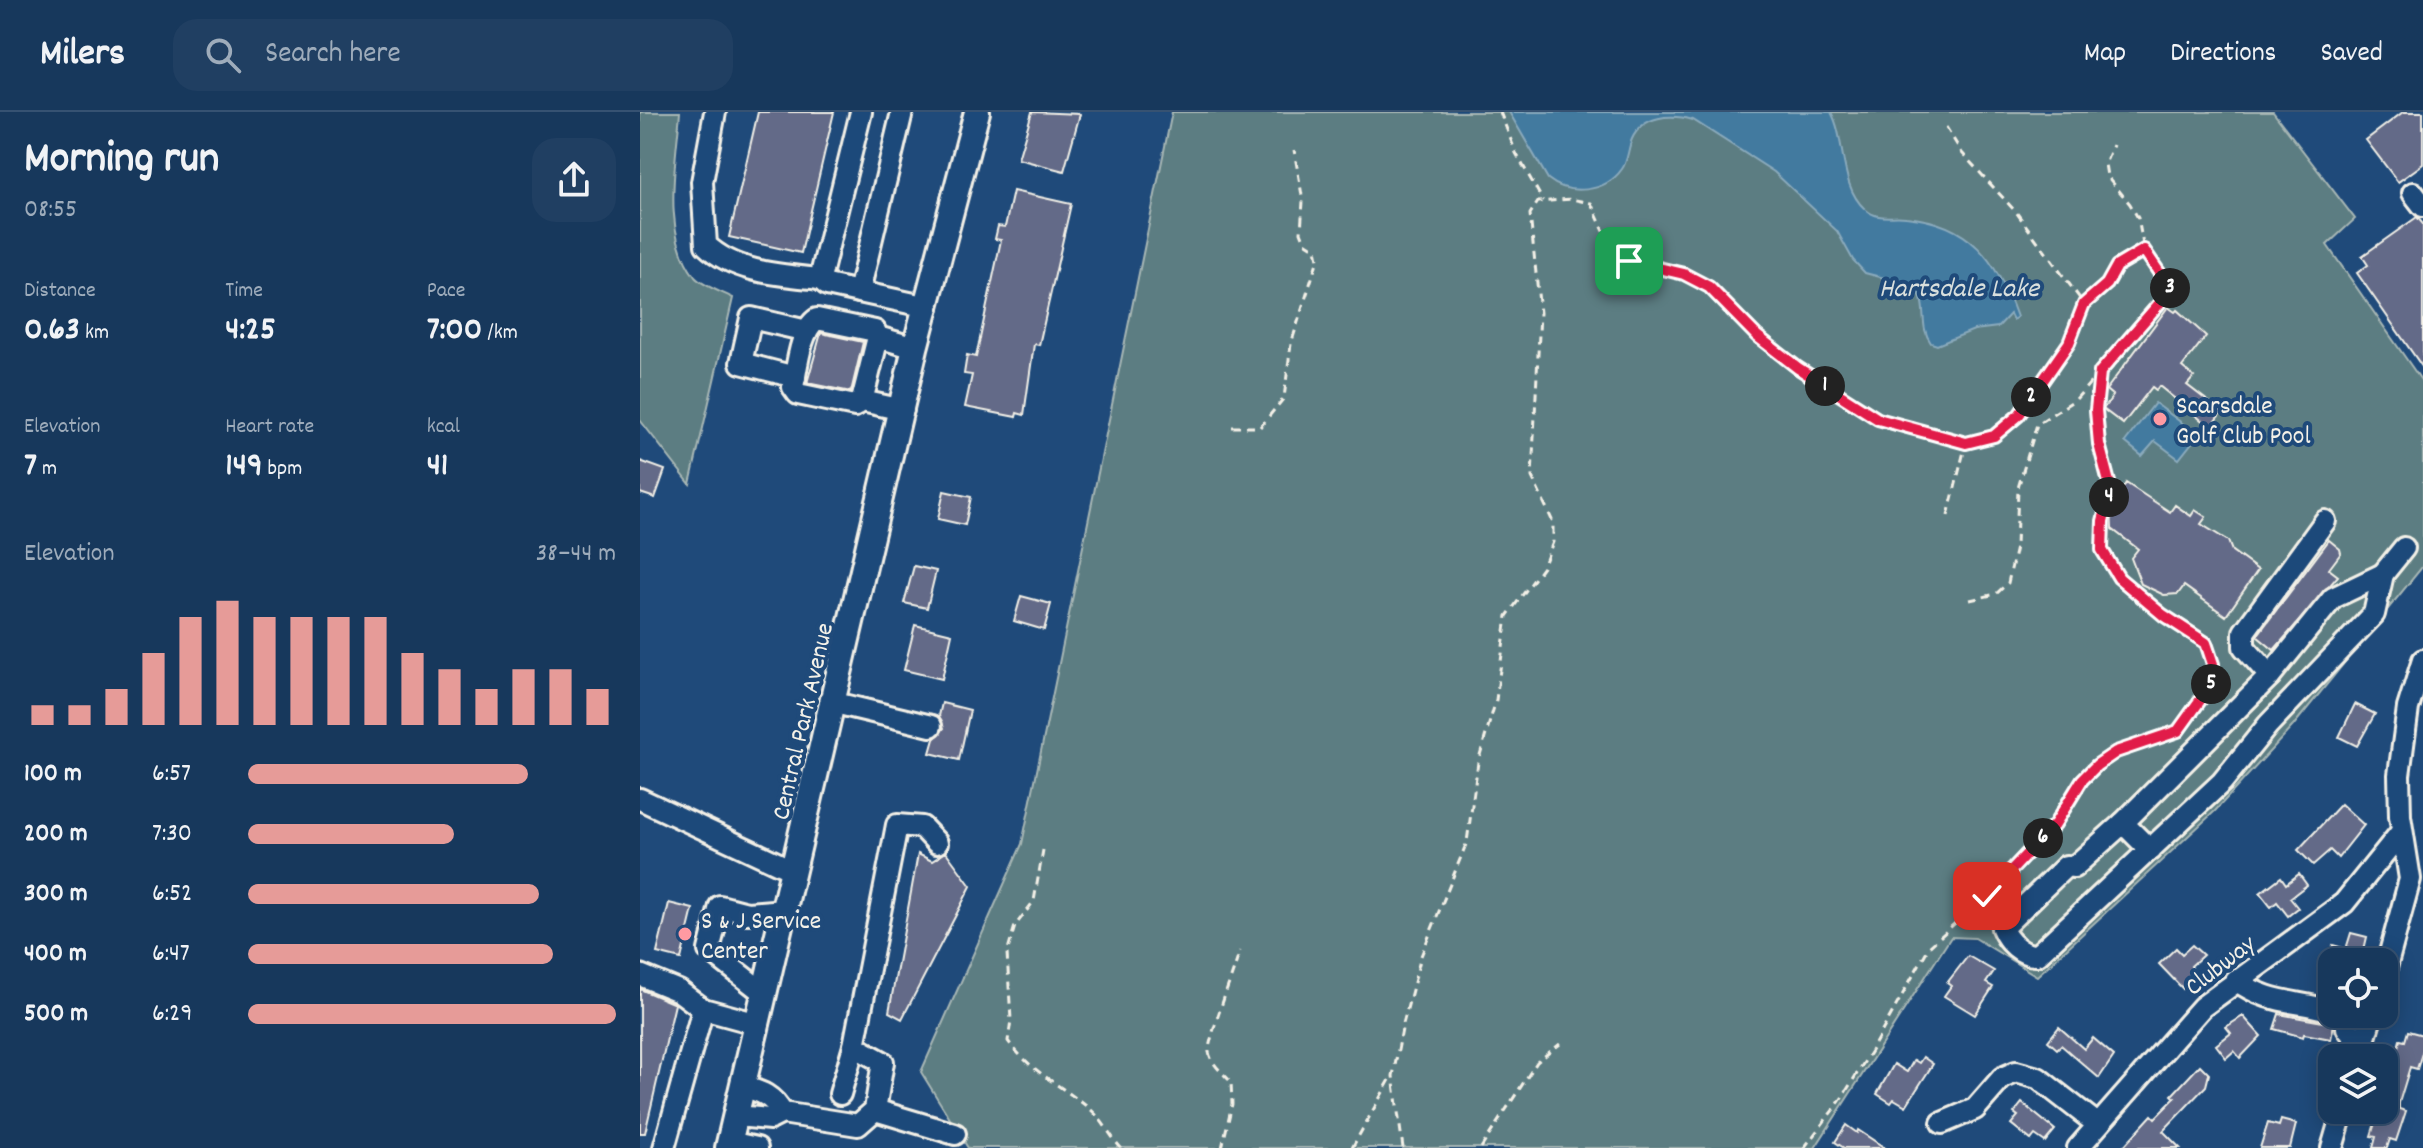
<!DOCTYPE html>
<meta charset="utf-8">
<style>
body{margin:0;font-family:Dekko,sans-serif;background:#203f62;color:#f1f3f6;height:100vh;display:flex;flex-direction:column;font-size:30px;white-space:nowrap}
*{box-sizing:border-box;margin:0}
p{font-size:26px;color:#9eacbb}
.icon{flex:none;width:44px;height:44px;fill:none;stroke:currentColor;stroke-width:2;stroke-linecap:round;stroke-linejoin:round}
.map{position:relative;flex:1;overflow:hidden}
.panel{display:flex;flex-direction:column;background:#17385c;width:640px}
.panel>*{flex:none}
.tools{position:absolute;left:1678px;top:836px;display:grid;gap:16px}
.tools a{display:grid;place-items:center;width:80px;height:80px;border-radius:16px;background:#17385c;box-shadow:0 4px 20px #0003,0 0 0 2px #365272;font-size:40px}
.pin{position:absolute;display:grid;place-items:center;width:68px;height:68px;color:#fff;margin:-34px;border-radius:16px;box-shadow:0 4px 12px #0006}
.km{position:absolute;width:40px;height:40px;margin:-20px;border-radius:50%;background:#222;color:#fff;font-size:22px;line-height:40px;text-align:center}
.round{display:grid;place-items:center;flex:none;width:84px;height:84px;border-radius:24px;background:#203f62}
.head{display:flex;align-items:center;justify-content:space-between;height:136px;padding:0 24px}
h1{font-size:44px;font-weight:700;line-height:60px}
.figures{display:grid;grid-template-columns:repeat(3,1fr);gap:12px;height:136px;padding:8px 24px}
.figures div{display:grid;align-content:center}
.figures b{font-size:34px;font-weight:700}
.figures small{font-size:22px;font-weight:400}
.figures p{font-size:22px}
.chart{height:224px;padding:16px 24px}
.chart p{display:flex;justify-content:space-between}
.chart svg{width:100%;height:144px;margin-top:8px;stroke:#e69b98;stroke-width:6}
ul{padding:0 24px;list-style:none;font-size:26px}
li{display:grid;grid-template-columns:128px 96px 1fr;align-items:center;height:60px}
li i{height:20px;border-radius:10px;background:#e69b98}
header{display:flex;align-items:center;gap:48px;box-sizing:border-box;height:112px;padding:0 40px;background:#17385c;border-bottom:2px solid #365272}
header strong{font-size:38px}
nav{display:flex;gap:44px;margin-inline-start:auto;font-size:28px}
.search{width:560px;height:72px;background:#203f62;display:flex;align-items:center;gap:20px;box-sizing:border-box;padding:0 28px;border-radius:24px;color:#9eacbb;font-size:30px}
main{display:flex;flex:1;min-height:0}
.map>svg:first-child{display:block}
</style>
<header>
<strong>Milers</strong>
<div class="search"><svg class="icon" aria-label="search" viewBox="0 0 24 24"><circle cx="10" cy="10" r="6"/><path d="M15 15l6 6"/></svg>Search here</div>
<nav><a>Map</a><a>Directions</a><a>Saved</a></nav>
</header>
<main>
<section class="panel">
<div class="head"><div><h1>Morning run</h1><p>08:55</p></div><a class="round"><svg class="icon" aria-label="share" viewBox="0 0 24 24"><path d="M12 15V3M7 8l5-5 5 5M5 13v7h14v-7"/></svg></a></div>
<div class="figures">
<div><p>Distance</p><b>0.63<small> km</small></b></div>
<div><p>Time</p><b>4:25</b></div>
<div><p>Pace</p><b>7:00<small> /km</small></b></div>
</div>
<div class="figures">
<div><p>Elevation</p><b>7<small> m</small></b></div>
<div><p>Heart rate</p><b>149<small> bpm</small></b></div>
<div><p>kcal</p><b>41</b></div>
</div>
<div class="chart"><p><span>Elevation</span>38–44 m</p>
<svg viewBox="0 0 160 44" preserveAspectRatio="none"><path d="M5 44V38M15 44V38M25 44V33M35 44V22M45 44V11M55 44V6M65 44V11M75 44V11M85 44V11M95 44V11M105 44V22M115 44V27M125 44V33M135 44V27M145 44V27M155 44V33"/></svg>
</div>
<ul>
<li><b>100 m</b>6:57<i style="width:76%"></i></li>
<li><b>200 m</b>7:30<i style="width:56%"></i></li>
<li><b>300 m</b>6:52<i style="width:79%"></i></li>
<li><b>400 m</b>6:47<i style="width:83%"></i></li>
<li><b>500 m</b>6:29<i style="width:100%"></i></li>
</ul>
</section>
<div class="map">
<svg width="1783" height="1036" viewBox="0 0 1783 1036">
<rect width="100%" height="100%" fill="#1f4a7a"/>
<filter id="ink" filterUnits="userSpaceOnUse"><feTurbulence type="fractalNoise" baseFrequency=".0125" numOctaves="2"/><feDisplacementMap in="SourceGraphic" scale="16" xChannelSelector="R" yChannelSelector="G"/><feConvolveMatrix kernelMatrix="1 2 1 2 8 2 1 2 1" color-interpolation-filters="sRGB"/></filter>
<g filter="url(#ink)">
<!-- green -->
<g fill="#5c7d82" stroke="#a8b7b5" stroke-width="2">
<path d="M0 0H40C36 51 21 121 55 165 63 174 82 180 93 186L50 372 0 308Z"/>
<polygon points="532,0 1633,0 1715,107 1687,133 1783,271 1783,454 1653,614 1575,699 1397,864 1335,826 1311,825 1175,1036 328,1036 281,960 382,732"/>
</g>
<!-- water -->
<g fill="#437a9f" stroke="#8aaabc" stroke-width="2">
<path d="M869 0H1191C1206 27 1199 74 1225 97 1238 109 1251 103 1266 105 1330 111 1357 148 1377 205L1373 208 1370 202 1358 215 1334 218 1297 233 1291 231C1278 214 1289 193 1275 174L1225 161 1213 148 1197 119 1134 60 1053 8C1031 2 1003 3 992 27 988 36 988 49 982 57 965 81 929 84 908 67Z"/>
<polygon points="1515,291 1558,323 1539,347 1515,329 1502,344 1485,330"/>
</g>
<!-- building -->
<g fill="#636b88" stroke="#f4f1e8" stroke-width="2">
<polygon points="118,0 194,0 161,141 89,125"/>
<polygon points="392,0 440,2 424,59 378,47"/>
<polygon points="1763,0 1783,0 1783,52 1758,70 1726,28"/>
<polygon points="373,79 431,92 399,233 394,232 384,303 377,301 376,305 325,295 332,263 324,262 327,243 336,245 361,128 355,127 358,114 365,115"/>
<polygon points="1777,105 1783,112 1783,256 1717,161 1728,153 1722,144"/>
<polygon points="1528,195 1535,200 1537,198 1566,224 1542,255 1554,265 1547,273 1582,300 1570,315 1519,274 1516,278 1512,275 1483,312 1463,297 1473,284 1466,278"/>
<polygon points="181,221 223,230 211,280 167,271"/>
<polygon points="0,349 25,358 15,386 0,381"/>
<polygon points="1486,371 1530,400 1535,393 1551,404 1555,398 1566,405 1561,412 1588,429 1592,439 1618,458 1586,504 1544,474 1538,482 1524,483 1501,472 1491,446 1498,437 1472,417 1471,396"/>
<polygon points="304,379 331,385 325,413 298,407"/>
<polygon points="1689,428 1700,437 1701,441 1689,457 1698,464 1634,538 1617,524"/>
<polygon points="274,454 296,459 287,496 264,491"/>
<polygon points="381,484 411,492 404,518 374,509"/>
<polygon points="275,513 312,522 302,567 264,558"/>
<polygon points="302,591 330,598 319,648 290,641 294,627 304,616 299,604"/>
<polygon points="1715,592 1735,602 1717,634 1699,625"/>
<polygon points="1701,692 1724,713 1698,746 1690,738 1673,753 1658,738"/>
<polygon points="306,740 331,774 262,907 249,900 278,742 292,749"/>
<polygon points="1659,762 1667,773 1650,786 1658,796 1648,804 1637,790 1631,795 1620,781 1641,765 1646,772"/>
<polygon points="29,791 53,797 41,847 17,841"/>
<polygon points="1711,821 1727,825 1723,842 1735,846 1734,850 1688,850 1693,833 1706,837"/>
<polygon points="1552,833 1563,843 1551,854 1556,865 1543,877 1519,852 1536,836 1542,842"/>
<polygon points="1328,844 1354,859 1346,871 1353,875 1335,903 1304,884 1311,874 1307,871"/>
<polygon points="0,877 35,892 5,1021 0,1021"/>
<polygon points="1639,902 1694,912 1691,927 1664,922 1663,925 1634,917"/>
<polygon points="1603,904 1621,924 1600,946 1594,939 1586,946 1576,933 1591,921 1586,915"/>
<polygon points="1419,915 1444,937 1453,926 1474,944 1459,966 1421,933 1417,937 1408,929"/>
<polygon points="1768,919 1783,923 1783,938 1777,957 1770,955 1759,991 1759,997 1766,999 1756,1029 1750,1027 1747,1036 1733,1036 1736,1025 1731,1024 1739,998 1744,998 1758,952 1754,950 1760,928 1765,929"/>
<polygon points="1283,945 1293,952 1266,994 1254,987 1251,991 1237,982 1254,952 1267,960 1274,948 1279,951"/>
<polygon points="1560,953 1569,962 1566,974 1523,1019 1540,1036 1482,1036 1512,1003 1515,1006 1535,986 1532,983"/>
<polygon points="1382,991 1415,1018 1405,1030 1395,1023 1391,1028 1371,1012 1378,1004 1374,1001"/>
<polygon points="1641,1008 1656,1012 1650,1036 1620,1036 1628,1011 1639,1014"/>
<polygon points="1206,1013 1217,1021 1218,1018 1245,1036 1204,1036 1195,1030"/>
</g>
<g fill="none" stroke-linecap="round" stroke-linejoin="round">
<defs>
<g id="minor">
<path d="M75 0 62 70 66 133C95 161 142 163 180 167"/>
<polyline points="221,0 180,167 187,173 288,195"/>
<polyline points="1773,81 1783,94"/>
<polyline points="219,180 262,0"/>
<polyline points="155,265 101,251 111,206 167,219"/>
<polyline points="222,289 238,225"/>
<path d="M263 298 222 289 215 294 158 282 153 275C157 256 160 218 177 207L235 219 238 225 275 236"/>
<path d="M1743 462 1734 502 1628 613 1582 670 1397 843C1382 844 1367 829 1362 816L1426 754 1434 755 1483 711 1630 564 1693 486Z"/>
<polyline points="1743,462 1764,436"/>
<polyline points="1630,564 1604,535 1604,520 1685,409"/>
<polyline points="195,591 291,614"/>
<polyline points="0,687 154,759"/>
<polyline points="1483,711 1510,738"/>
<polyline points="0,863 39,879 63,897 118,912"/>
<polyline points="1744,863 1770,767 1760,704 1759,663 1768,596 1783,548"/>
<path d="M1596 868C1628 892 1655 888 1692 899"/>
<polyline points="125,882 69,838 80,794 107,801 145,798"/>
<polyline points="1707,904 1707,916 1722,935"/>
<polyline points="1719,946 1732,902"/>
<path d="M103 975C121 979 133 984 142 1001"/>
<polyline points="200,982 214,934 257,713 282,715 297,731"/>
<polyline points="235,998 315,1022"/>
<polyline points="96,1004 130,1007 142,1001 218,1013 235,998 243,950 214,934"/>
<polyline points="1302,1011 1335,997 1362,966 1376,960 1398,966 1457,1012"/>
<polyline points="89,1030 117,1036"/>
<polyline points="24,1036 63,897"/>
<polyline points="1438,1036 1562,895 1704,791 1762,719"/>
<polyline points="1692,1036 1703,998"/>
</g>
<polyline id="major" points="88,1036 275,236 337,0"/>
</defs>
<!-- minor casing -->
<use href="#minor" stroke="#f4f1e8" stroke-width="26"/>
<!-- major casing -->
<use href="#major" stroke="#f4f1e8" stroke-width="30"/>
<!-- path -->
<g stroke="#f4f1e8" stroke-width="3" stroke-dasharray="8 6" stroke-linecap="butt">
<polyline points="860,0 876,41 903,89"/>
<polyline points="1306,15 1322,41 1376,100 1444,192"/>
<polyline points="592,315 620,315 644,286 651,232 678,147 676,137 665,130 661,120 663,89 654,38"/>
<polyline points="1308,404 1326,331"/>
<polyline points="1330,488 1356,482 1368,471 1376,435 1378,376 1397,312 1436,287 1531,178 1504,138 1498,106 1490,92 1467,64 1465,52 1473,33"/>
<path d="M403 738 394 789 375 814 367 841 371 908 368 929C390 959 422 974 450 997 463 1008 470 1024 481 1036"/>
<path d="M582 1036 592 992 591 970C583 961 571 952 569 940 567 930 595 856 600 839"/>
<polyline points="712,1036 751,966"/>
<polyline points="763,1036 753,964 763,912 781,844 827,730 838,650 856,588 867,504 903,455 913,430 913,410 892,365 900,201 890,102 898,90 931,87 951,91 974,141 989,149 1044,162 1069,175 1117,224 1158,256 1238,307 1326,331 1354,324 1379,303 1429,231 1444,192 1467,172 1477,154 1504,138"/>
<polyline points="841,1036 897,950 920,932"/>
<polyline points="1164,1036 1200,989 1231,939 1289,835 1386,746 1415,712 1442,668 1457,653 1476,640 1538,619 1571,573 1573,552 1566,531 1523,503 1479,466 1462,438 1463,409 1471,378 1459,332 1456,298 1460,260"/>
</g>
<!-- minor -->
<use href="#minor" stroke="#1f4a7a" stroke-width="20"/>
<!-- major -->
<use href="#major" stroke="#1f4a7a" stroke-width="24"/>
</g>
</g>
<g fill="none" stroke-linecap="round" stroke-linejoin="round" filter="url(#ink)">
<defs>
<polyline id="route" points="989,149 1044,162 1069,175 1117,224 1158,256 1238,307 1326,331 1354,324 1379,303 1429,231 1444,192 1467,172 1477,154 1504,138 1531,178 1460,260 1456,298 1459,332 1471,378 1463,409 1462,438 1479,466 1523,503 1566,531 1573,552 1571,573 1538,619 1476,640 1457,653 1442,668 1415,712 1347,784"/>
</defs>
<!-- route casing -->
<use href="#route" stroke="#fff" stroke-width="16"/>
<!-- route -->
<use href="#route" stroke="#e11d48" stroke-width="10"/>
</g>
<!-- markers -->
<g fill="#ff9aa2" stroke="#1f4a7a" stroke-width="3">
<circle cx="1520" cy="307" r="8"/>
<circle cx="45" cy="822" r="8"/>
</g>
<g text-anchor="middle" stroke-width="8" stroke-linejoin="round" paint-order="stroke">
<!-- poi labels -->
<g font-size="26" fill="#f4f1e8" stroke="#1f4a7a" text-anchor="start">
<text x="1536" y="301">Scarsdale<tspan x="1536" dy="30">Golf Club Pool</tspan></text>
<text x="61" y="816">S &amp; J Service<tspan x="61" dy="30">Center</tspan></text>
</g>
<!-- street labels -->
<g font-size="26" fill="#f4f1e8" stroke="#1f4a7a">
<text transform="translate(161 609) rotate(-77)" y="9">Central Park Avenue</text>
<text transform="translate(1579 852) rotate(-38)" y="9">Clubway</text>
</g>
<!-- water labels -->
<g font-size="28" font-style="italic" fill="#d9dfdd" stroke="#1f4a7a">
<text x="1319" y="184">Hartsdale Lake</text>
</g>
</g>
</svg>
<div class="tools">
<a><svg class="icon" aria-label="locate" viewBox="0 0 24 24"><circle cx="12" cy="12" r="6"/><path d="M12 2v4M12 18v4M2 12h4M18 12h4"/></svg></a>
<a><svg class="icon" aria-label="layers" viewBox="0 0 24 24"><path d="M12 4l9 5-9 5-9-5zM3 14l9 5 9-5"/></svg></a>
</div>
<div class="pin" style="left:989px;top:149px;background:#1e9e55"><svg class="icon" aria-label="arrive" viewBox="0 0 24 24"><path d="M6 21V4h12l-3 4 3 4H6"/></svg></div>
<div class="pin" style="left:1347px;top:784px;background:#d93025"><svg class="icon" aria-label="check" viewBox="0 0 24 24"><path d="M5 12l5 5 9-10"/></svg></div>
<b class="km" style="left:1185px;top:274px">1</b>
<b class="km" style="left:1391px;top:285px">2</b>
<b class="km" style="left:1530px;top:176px">3</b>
<b class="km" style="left:1469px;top:385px">4</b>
<b class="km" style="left:1571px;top:572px">5</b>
<b class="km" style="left:1403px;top:726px">6</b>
</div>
</main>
